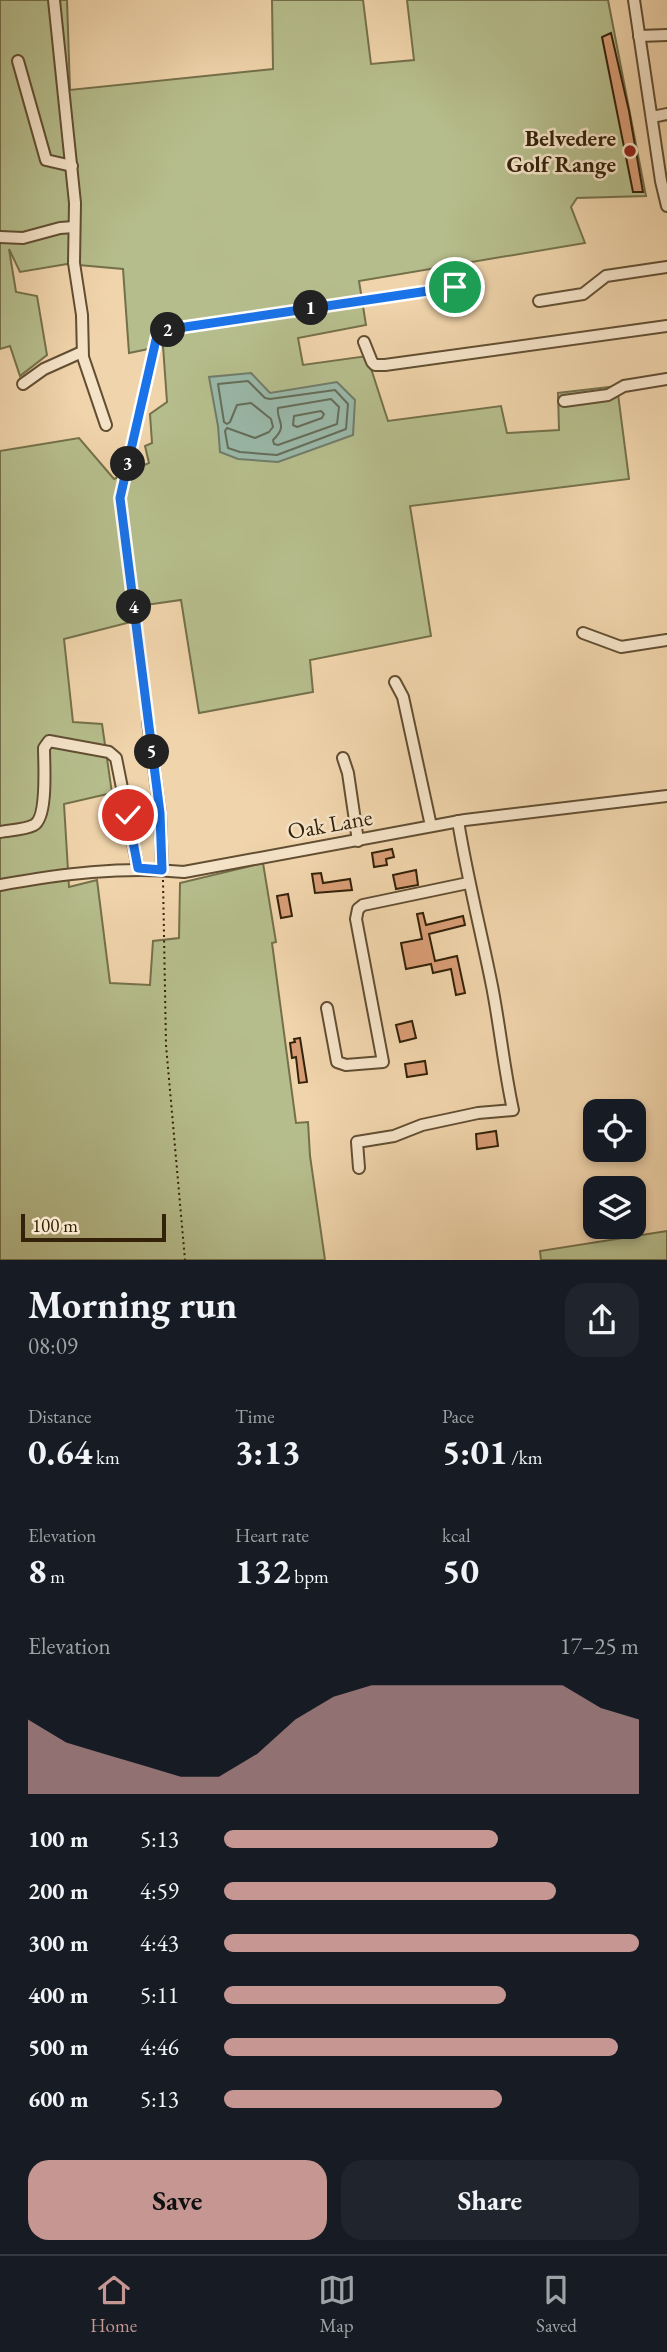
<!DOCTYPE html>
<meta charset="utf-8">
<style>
body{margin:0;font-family:"EB Garamond",serif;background:#20242c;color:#f1f3f6;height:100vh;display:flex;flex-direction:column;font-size:26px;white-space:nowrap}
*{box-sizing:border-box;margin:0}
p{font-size:23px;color:#9ea1a6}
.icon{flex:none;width:38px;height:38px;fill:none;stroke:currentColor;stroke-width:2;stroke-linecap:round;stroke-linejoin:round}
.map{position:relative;height:1260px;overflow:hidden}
.drawer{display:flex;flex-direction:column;background:#171b24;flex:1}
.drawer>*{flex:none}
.controls{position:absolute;left:583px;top:1099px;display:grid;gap:14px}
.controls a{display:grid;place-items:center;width:63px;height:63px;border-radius:14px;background:#171b24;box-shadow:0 4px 10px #0003;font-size:35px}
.scale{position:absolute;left:21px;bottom:18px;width:145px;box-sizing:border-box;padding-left:7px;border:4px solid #332209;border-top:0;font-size:19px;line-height:24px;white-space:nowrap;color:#332209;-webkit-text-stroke:5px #f5e3c8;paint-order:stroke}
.pin{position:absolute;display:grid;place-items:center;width:60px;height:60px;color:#fff;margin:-30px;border:4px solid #fff;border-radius:50%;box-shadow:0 2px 7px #0007}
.km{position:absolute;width:35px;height:35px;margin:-18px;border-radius:50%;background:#222;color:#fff;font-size:19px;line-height:35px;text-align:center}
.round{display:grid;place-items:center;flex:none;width:74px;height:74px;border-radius:21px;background:#20242c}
.headline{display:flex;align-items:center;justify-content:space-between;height:119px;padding:0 28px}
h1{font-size:38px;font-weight:700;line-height:52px}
.figures{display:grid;grid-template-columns:repeat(3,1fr);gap:10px;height:119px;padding:7px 28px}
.figures div{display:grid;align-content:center}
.figures b{font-size:35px;font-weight:700}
.figures small{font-size:19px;font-weight:400}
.figures p{font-size:19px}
.chart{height:196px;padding:14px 28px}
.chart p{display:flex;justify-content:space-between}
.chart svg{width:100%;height:126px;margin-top:7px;fill:#c59692;opacity:.7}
.button{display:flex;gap:14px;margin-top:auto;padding:14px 28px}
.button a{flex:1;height:80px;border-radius:21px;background:#c59692;color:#111;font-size:28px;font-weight:700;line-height:80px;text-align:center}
.button a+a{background:#20242c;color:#f1f3f6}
ul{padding:0 28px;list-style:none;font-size:23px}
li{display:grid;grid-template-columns:112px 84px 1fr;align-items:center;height:52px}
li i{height:18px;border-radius:9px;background:#c59692}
.tabs{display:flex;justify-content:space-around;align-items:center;height:98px;border-top:2px solid #363941;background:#171b24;font-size:19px;color:#9ea1a6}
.tabs a{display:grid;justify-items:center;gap:4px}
.tabs .selected{color:#c59692}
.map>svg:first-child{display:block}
</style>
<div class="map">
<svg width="667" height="1260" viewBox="0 0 667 1260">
<rect width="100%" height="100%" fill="#f0d4ab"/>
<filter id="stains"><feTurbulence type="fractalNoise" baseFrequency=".00286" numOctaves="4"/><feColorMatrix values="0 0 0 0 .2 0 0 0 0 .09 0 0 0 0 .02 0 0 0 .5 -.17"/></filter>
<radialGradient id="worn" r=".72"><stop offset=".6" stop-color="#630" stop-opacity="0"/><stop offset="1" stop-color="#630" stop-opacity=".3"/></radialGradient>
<!-- green -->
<g fill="#b6bd8c" stroke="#74704a" stroke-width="2">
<polygon points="0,0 67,0 70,90 273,69 272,0 363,0 371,64 414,60 407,0 608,0 646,196 577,198 571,207 585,243 359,281 366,325 298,338 303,365 367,356 388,421 501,406 507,433 559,430 558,393 617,386 629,479 410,506 431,636 310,660 313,692 199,713 181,600 131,607 131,622 64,639 73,722 102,724 112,793 64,804 69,887 97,880 110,983 150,985 153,941 179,938 180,883 263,863 276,942 272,943 296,1123 308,1122 310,1156 325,1260 0,1260 0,451 79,438 114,479 149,463 145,446 152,443 150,414 167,402 163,346 129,353 123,269 67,264 20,272 9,249 16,292 37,296 47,355 20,376 10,346 0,349"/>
<polygon points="667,1231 667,1260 541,1260 540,1251"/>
</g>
<!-- water -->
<polygon fill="#9ab8a9" stroke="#717c69" stroke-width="2" points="251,373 270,393 337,382 355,400 353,435 278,462 238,459 220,452 218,426 209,377"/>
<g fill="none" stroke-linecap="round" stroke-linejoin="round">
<!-- shore -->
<g stroke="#666d59" stroke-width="2">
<polygon points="248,381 265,398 270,399 335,390 348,404 346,429 277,455 240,452 228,448 225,431 227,428 255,438 269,432 273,427 271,419 251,403 237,405 230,422 227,424 224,422 218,384"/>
<path d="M331 399 339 407 337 424 278 445 274 444 273 440C289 425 276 421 278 408Z"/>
<polygon points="321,411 324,414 322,418 297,427 293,425 294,416"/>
</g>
</g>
<!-- building -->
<g fill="#d99d76" stroke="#332209" stroke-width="2">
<polygon points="611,33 629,111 643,192 633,192 602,37"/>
<polygon points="392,849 394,857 386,859 387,865 374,867 372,853"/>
<polygon points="416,870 418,885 396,889 393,875"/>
<polygon points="321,873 323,883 350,879 352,890 315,893 312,874"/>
<polygon points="288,894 292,916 281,918 277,896"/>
<polygon points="423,913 426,925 463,916 465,925 429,934 435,961 457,956 465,993 456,995 451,969 433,973 431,964 406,969 401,943 422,939 417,914"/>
<polygon points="412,1021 416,1038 400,1042 396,1025"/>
<polygon points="300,1038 307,1082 299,1083 296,1057 292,1058 290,1043 295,1042 294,1039"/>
<polygon points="425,1061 427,1074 407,1077 405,1064"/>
<polygon points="496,1131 498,1146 477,1149 476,1134"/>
</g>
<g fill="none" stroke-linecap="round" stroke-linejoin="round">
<defs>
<g id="minor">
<polyline points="54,0 75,203 74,263 82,315 83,357 106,425"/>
<polyline points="634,0 661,181 667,206"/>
<polyline points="639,36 667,35"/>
<polyline points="18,61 46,160 72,166"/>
<polyline points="652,117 667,114"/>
<polyline points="0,237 23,238 60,228 74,227"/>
<polyline points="539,301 583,294 606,276 667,267"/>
<polyline points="364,342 372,362 375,365 385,365 667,326"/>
<polyline points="23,384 44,369 82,352"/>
<polyline points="564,401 608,395 624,386 667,379"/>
<polyline points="583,633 621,647 667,640"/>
<polyline points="395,682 403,697 431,826"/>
<polyline points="148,721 160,813 162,870"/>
<polyline points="343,758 348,773 358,841"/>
<path d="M0 832C10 830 24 830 34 825 48 817 44 764 44 748L49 741 109 752 116 758 138 868"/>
<path d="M0 885C61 874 122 866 184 872L465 820 667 796"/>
<polyline points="327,1008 337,1062 346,1065 383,1062 356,919 358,909 363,905 468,883"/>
<path d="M359 1168 357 1142 394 1136 422 1125 478 1113 513 1110C504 1069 500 1027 492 986 481 931 467 877 458 821"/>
</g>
</defs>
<!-- minor casing -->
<use href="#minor" stroke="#624e32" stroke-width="14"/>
<!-- path -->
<g stroke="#332209" stroke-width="2" stroke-dasharray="2 3.5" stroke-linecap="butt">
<polyline points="147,710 120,498 158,331 455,287"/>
<polyline points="163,880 166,1045 185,1260"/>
</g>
<!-- minor -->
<use href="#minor" stroke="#f5e3c8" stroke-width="10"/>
</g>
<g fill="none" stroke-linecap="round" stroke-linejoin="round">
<defs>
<polyline id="route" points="128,815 138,868 162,870 160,813 120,498 158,331 455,287"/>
</defs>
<!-- route casing -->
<use href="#route" stroke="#fff" stroke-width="14"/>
<!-- route -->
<use href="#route" stroke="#1a73e8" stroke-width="9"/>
</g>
<!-- markers -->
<circle fill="#8f2418" stroke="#f5e3c8" stroke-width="2.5" cx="630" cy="151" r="7"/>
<g text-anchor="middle" stroke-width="5" stroke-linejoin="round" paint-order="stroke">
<!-- poi labels -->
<g font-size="23" font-weight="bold" fill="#332209" stroke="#f5e3c8" text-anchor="end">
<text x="616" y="146">Belvedere<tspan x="616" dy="26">Golf Range</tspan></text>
</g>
<!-- street labels -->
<g font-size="23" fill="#332209" stroke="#f5e3c8">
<text transform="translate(330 824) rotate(-10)" y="8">Oak Lane</text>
</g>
</g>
<rect width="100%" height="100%" filter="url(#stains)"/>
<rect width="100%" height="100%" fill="url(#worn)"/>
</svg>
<div class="controls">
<a><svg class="icon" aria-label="locate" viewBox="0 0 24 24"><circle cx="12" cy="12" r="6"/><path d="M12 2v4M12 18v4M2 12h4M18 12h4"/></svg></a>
<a><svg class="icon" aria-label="layers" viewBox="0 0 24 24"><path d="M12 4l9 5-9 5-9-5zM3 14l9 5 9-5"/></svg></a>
</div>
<div class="scale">100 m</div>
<div class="pin" style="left:455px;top:287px;background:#1e9e55"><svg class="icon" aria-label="arrive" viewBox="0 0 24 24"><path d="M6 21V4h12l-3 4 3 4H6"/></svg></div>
<div class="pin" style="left:128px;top:815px;background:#d93025"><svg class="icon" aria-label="check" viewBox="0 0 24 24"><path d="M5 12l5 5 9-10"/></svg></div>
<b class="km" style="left:311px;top:308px">1</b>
<b class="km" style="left:168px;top:330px">2</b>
<b class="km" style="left:128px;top:464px">3</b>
<b class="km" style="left:134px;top:607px">4</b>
<b class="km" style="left:152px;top:752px">5</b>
</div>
<section class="drawer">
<div class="headline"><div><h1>Morning run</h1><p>08:09</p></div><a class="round"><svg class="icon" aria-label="share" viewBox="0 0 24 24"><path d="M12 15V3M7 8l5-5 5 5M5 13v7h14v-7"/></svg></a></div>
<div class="figures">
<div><p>Distance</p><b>0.64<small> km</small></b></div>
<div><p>Time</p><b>3:13</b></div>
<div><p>Pace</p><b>5:01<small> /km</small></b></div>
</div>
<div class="figures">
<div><p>Elevation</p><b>8<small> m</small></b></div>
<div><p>Heart rate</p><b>132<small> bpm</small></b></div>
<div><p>kcal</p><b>50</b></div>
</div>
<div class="chart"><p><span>Elevation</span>17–25 m</p>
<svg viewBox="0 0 160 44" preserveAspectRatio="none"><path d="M0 44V18L10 26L20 30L30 34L40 38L50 38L60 30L70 18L80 10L90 6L100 6L110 6L120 6L130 6L140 6L150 14L160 18V44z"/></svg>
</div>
<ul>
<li><b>100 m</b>5:13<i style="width:66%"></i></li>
<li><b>200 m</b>4:59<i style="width:80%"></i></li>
<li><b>300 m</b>4:43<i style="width:100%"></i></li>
<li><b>400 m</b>5:11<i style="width:68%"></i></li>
<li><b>500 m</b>4:46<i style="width:95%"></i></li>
<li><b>600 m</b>5:13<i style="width:67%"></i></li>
</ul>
<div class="button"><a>Save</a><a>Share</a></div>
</section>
<nav class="tabs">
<a class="selected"><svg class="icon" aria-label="home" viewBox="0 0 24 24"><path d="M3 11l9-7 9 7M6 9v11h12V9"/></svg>Home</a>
<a><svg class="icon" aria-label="map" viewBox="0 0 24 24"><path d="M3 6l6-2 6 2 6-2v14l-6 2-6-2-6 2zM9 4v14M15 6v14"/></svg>Map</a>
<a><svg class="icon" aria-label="saved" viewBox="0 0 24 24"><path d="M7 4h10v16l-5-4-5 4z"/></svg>Saved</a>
</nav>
